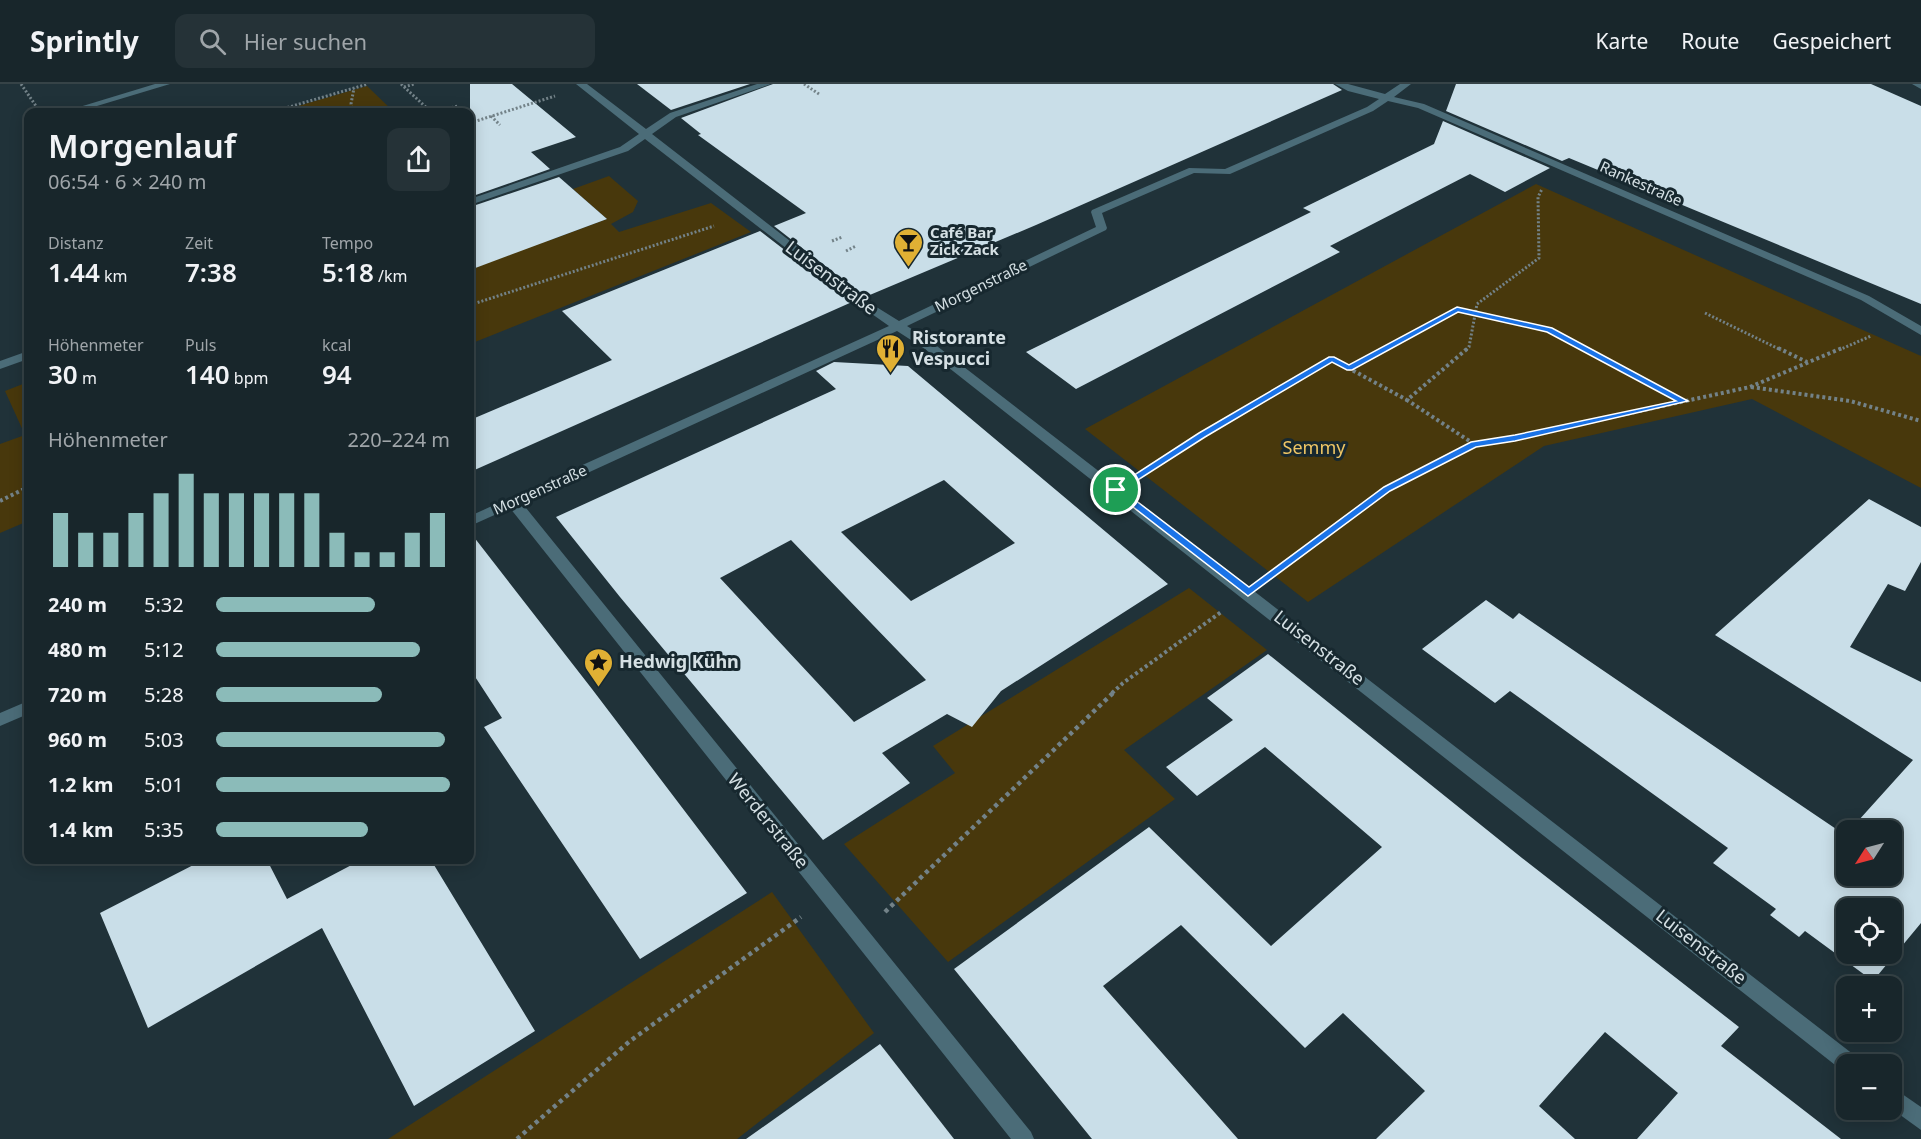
<!DOCTYPE html>
<html lang="de">
<meta charset="utf-8">
<style>
body{margin:0;font-family:"Noto Sans",sans-serif;background:#253237;color:#f1f3f6;height:100vh;display:flex;flex-direction:column;font-size:22px;white-space:nowrap}
*{box-sizing:border-box;margin:0}
p{font-size:20px;color:#9fa5a9}
.icon{flex:none;width:33px;height:33px;fill:none;stroke:currentColor;stroke-width:2;stroke-linecap:round;stroke-linejoin:round}
.map{position:relative;flex:1;overflow:hidden}
.details{position:absolute;left:24px;top:24px;width:450px;height:756px;display:flex;flex-direction:column;background:#18262b;border-radius:12px;box-shadow:0 3px 15px #0003,0 0 0 2px #364347}
.details>*{flex:none}
.needle{width:39px;rotate:234deg}
.controls{position:absolute;left:1836px;top:736px;display:grid;gap:12px}
.controls a{display:grid;place-items:center;width:66px;height:66px;border-radius:12px;background:#18262b;box-shadow:0 3px 15px #0003,0 0 0 2px #364347;font-size:30px}
.pin{position:absolute;display:grid;place-items:center;width:51px;height:51px;color:#fff;margin:-26px;border:3px solid #fff;border-radius:50%;box-shadow:0 2px 6px #0007}
.round{display:grid;place-items:center;flex:none;width:63px;height:63px;border-radius:12px;background:#253237}
.headline{display:flex;align-items:center;justify-content:space-between;height:102px;padding:0 24px}
h1{font-size:33px;font-weight:600;line-height:45px}
.stats{display:grid;grid-template-columns:repeat(3,1fr);gap:9px;height:102px;padding:6px 24px}
.stats div{display:grid;align-content:center}
.stats b{font-size:26px;font-weight:600}
.stats small{font-size:16px;font-weight:400}
.stats p{font-size:16px}
.chart{height:168px;padding:12px 24px}
.chart p{display:flex;justify-content:space-between}
.chart svg{width:100%;height:108px;margin-top:6px;stroke:#8bbbb9;stroke-width:6}
ul{padding:0 24px;list-style:none;font-size:20px}
li{display:grid;grid-template-columns:96px 72px 1fr;align-items:center;height:45px}
li i{height:15px;border-radius:8px;background:#8bbbb9}
header{display:flex;align-items:center;gap:36px;box-sizing:border-box;height:84px;padding:0 30px;background:#18262b;border-bottom:2px solid #364347}
header strong{font-size:28px}
nav{display:flex;gap:33px;margin-inline-start:auto;font-size:21px}
.search{width:420px;height:54px;background:#253237;display:flex;align-items:center;gap:15px;box-sizing:border-box;padding:0 21px;border-radius:12px;color:#9fa5a9;font-size:22px}
.map>svg:first-child{display:block}
</style>
<header>
<strong>Sprintly</strong>
<div class="search"><svg class="icon" aria-label="search" viewBox="0 0 24 24"><circle cx="10" cy="10" r="6"/><path d="M15 15l6 6"/></svg>Hier suchen</div>
<nav><a>Karte</a><a>Route</a><a>Gespeichert</a></nav>
</header>
<div class="map">
<svg width="1921" height="1055" viewBox="0 0 1921 1055">
<rect width="100%" height="100%" fill="#203239"/>
<!-- green -->
<g fill="#48380c">
<polygon points="367,2 394,28 277,28"/>
<polygon points="609,92 638,117 633,128 611,140 619,148 711,119 751,148 470,260 470,186 482,181 470,168 470,142 515,125 548,157 607,135 573,105"/>
<polygon points="1536,100 1921,272 1921,404 1752,315 1544,362 1308,518 1085,345"/>
<polygon points="28,298 28,437 0,449 0,360 25,351 5,307"/>
<polygon points="1189,504 1267,566 1124,666 1175,715 948,878 844,760 955,689 933,662"/>
<polygon points="772,808 874,949 737,1055 388,1055"/>
</g>
<!-- building -->
<g fill="#c9dee8" fill-rule="evenodd">
<polygon points="470,0 512,0 576,53 531,68 550,85 470,113"/>
<polygon points="637,0 750,0 671,26"/>
<polygon points="773,0 1333,0 1342,6 1036,141 865,213 774,142 806,129 698,51 701,50 681,34"/>
<polygon points="1456,0 1871,0 1921,22 1921,220 1569,74 1562,77 1446,27"/>
<polygon points="1443,37 1550,84 1505,108 1470,90 1330,162 1340,168 1076,305 1026,268 1311,128 1303,124 1434,60"/>
<polygon points="559,93 607,135 470,186 470,123"/>
<polygon points="760,147 852,218 470,388 470,336 612,276 562,227"/>
<path d="M834 278 908 282 1168 500 1001 607 972 643 947 630 882 669 910 699 823 756 620 513 556 433 836 305 816 287ZM944 396 1015 459 911 517 841 448ZM791 456 926 596 854 638 720 494Z"/>
<path d="M1869 415 1921 443V478L1905 507 1888 500 1850 563 1921 598V839L1873 897 1805 847 1799 853 1770 831 1776 825 1713 779 1728 764 1510 607 1495 619 1422 565 1486 516 1513 535 1519 529 1771 701 1845 751 1846 750V792H1892V747H1849L1913 676 1715 551ZM1846 825H1892V870H1846Z"/>
<polygon points="470,448 592,605 747,809 640,875 484,643 502,634 470,585"/>
<polygon points="1268,570 1522,774 1739,943 1721,962 1841,1055 1637,1055 1678,1009 1605,948 1539,1022 1575,1055 1376,1055 1425,1007 1343,929 1305,964 1181,841 1103,902 1238,1055 1092,1055 954,885 1149,743 1271,862 1382,763 1265,663 1197,712 1166,683 1233,636 1207,614"/>
<polygon points="203,776 267,776 287,815 361,776 431,776 535,947 414,1022 322,844 148,944 100,829"/>
<polygon points="880,960 954,1055 746,1055"/>
</g>
<g fill="none" stroke-linecap="round" stroke-linejoin="round">
<!-- path-far2 -->
<g stroke="#738288" stroke-width="3" stroke-dasharray="2 2" stroke-linecap="butt">
<polyline points="21,0 38,25"/>
<polyline points="401,0 431,28"/>
<polyline points="804,0 819,10"/>
<polyline points="404,3 414,0"/>
<polyline points="272,28 368,0"/>
<polyline points="353,28 351,20 354,4"/>
<polyline points="436,28 458,22"/>
<polyline points="491,32 500,41"/>
<polyline points="470,39 555,12"/>
<polyline points="832,157 842,153"/>
<polyline points="846,167 856,162"/>
<polyline points="470,221 714,142"/>
<polyline points="1705,229 1781,266"/>
<polyline points="1384,266 1457,225 1549,246 1586,266"/>
<polyline points="1466,266 1469,263 1477,220 1539,174 1538,113 1542,105"/>
<polyline points="1839,266 1871,252"/>
</g>
<!-- path-far1 -->
<g stroke="#738288" stroke-width="4" stroke-dasharray="3 3" stroke-linecap="butt">
<polyline points="1583,264 1683,317"/>
<polyline points="1778,264 1807,278"/>
<polyline points="1349,285 1387,264"/>
<polyline points="1751,303 1850,317 1921,337"/>
<polyline points="1474,360 1515,354 1750,303 1842,264"/>
<polyline points="1142,390 1202,351 1332,275 1407,316"/>
<polyline points="0,417 28,403"/>
<polyline points="1273,490 1387,405 1474,360 1407,316 1468,264"/>
<polyline points="1112,609 1123,599 1221,528"/>
</g>
<!-- path -->
<g stroke="#738288" stroke-width="4.5" stroke-dasharray="4 4" stroke-linecap="butt">
<polyline points="885,828 1114,608"/>
<polyline points="517,1055 630,957 801,833"/>
</g>
<!-- street -->
<g fill="#4b6c78" fill-rule="evenodd">
<polygon points="155,0 170,0 77,28 63,28"/>
<polygon points="576,0 587,0 646,45 670,29 757,0 771,0 676,33 652,50 870,219 899,237 1096,143 1091,128 1092,126 1189,84 1225,85 1367,23 1379,15 1348,7 1335,0 1348,0 1385,10 1400,0 1411,0 1394,13 1424,20 1869,212 1921,242 1921,251 1861,216 1418,24 1388,17 1373,27 1230,90 1194,89 1102,129 1107,144 1106,146 907,242 933,259 1858,974 1861,981 1846,981 1846,989 1844,988 925,265 897,247 522,419 1031,1048 1034,1055 1011,1055 510,424 470,442 470,432 889,242 862,223 645,55 628,67 470,121 470,115 620,63 639,50"/>
<polygon points="1912,0 1921,0 1921,5"/>
<polygon points="28,267 28,275 0,285 0,277"/>
<polygon points="28,617 28,630 0,642 0,629"/>
<polygon points="1892,1003 1921,1023 1921,1046 1892,1025"/>
</g>
</g>
<!-- route -->
<path fill="#1a73e8" stroke="#fff" stroke-width="1.5" fill-rule="evenodd" d="M1457 223 1552 244 1688 317 1515 357 1476 363 1390 407 1248 512 1111 406 1199 349 1329 273H1334L1349 281ZM1458 228 1547 248 1676 317 1515 351 1471 358 1384 403 1249 503 1122 406 1205 353 1332 278 1347 286H1352Z"/>
<!-- icons -->
<defs>
<symbol id="bar-pin" viewBox="-11 -11 22 30"><path d="M0 17L-7.5 6A9.5 9.5 0 1 1 7.5 6Z" fill="#e0b034" stroke="#17282f"/><path d="M-6-5H6L.8 .8V4.5H3.5V6h-7V4.5H-.8V.8Z" fill="#111"/></symbol>
<symbol id="restaurant-pin" viewBox="-11 -11 22 30"><path d="M0 17L-7.5 6A9.5 9.5 0 1 1 7.5 6Z" fill="#e0b034" stroke="#17282f"/><path d="M-5-6h1v4h1v-4h1v4h1v-4h1v5L-1.5 .5V6h-2V.5L-5-1ZM5-6V6H3V1.5H1.5Q1.5-4 5-6Z" fill="#111"/></symbol>
<symbol id="sight-pin" viewBox="-11 -11 22 30"><path d="M0 17L-7.5 6A9.5 9.5 0 1 1 7.5 6Z" fill="#e0b034" stroke="#17282f"/><path d="M0-6L1.8-2.2L6-1.7L2.9 1.2L3.7 5.4L0 3.3L-3.7 5.4L-2.9 1.2L-6-1.7L-1.8-2.2Z" fill="#111"/></symbol>
</defs>
<g fill-rule="evenodd">
<use href="#bar-pin" x="892" y="142" width="33" height="45"/>
<use href="#restaurant-pin" x="874" y="248" width="33" height="45"/>
<use href="#sight-pin" x="582" y="562" width="33" height="45"/>
</g>
<g text-anchor="middle" stroke-width="6" stroke-linejoin="round" paint-order="stroke">
<!-- far-street labels -->
<g font-size="15" fill="#d5e0e4" stroke="#17282f">
<text transform="translate(1641 100) rotate(24)" y="5">Rankestraße</text>
<text transform="translate(981 202) rotate(-26)" y="5">Morgenstraße</text>
<text transform="translate(540 406) rotate(-24)" y="5">Morgenstraße</text>
</g>
<!-- far-poi labels -->
<g font-size="15" font-weight="bold" fill="#d5e0e4" stroke="#17282f" text-anchor="start">
<text x="930" y="154">Café Bar<tspan x="930" dy="17">Zick Zack</tspan></text>
</g>
<!-- street labels -->
<g font-size="18" fill="#d5e0e4" stroke="#17282f">
<text transform="translate(831 194) rotate(37)" y="6">Luisenstraße</text>
<text transform="translate(1319 564) rotate(38)" y="6">Luisenstraße</text>
<text transform="translate(768 737) rotate(51)" y="6">Werderstraße</text>
<text transform="translate(1701 863) rotate(38)" y="6">Luisenstraße</text>
</g>
<!-- poi labels -->
<g font-size="18" font-weight="bold" fill="#d5e0e4" stroke="#17282f" text-anchor="start">
<text x="912" y="260">Ristorante<tspan x="912" dy="21">Vespucci</tspan></text>
<text x="619" y="584">Hedwig Kühn</text>
</g>
<!-- park labels -->
<g font-size="18" fill="#efc665" stroke="#17282f">
<text x="1314" y="370">Semmy</text>
</g>
</g>
</svg>
<div class="controls">
<a><svg class="needle" viewBox="-14 -14 28 28"><path d="M0-13l5 13h-10z" fill="#e53935"/><path d="M0 13l5-13h-10z" fill="#9fa5a9"/></svg></a>
<a><svg class="icon" aria-label="locate" viewBox="0 0 24 24"><circle cx="12" cy="12" r="6"/><path d="M12 2v4M12 18v4M2 12h4M18 12h4"/></svg></a>
<a>+</a>
<a>−</a>
</div>
<div class="pin" style="left:1116px;top:406px;background:#1e9e55"><svg class="icon" aria-label="arrive" viewBox="0 0 24 24"><path d="M6 21V4h12l-3 4 3 4H6"/></svg></div>
<section class="details">
<div class="headline"><div><h1>Morgenlauf</h1><p>06:54 · 6 × 240 m</p></div><a class="round"><svg class="icon" aria-label="share" viewBox="0 0 24 24"><path d="M12 15V3M7 8l5-5 5 5M5 13v7h14v-7"/></svg></a></div>
<div class="stats">
<div><p>Distanz</p><b>1.44<small> km</small></b></div>
<div><p>Zeit</p><b>7:38</b></div>
<div><p>Tempo</p><b>5:18<small> /km</small></b></div>
</div>
<div class="stats">
<div><p>Höhenmeter</p><b>30<small> m</small></b></div>
<div><p>Puls</p><b>140<small> bpm</small></b></div>
<div><p>kcal</p><b>94</b></div>
</div>
<div class="chart"><p><span>Höhenmeter</span>220–224 m</p>
<svg viewBox="0 0 160 44" preserveAspectRatio="none"><path d="M5 44V22M15 44V30M25 44V30M35 44V22M45 44V14M55 44V6M65 44V14M75 44V14M85 44V14M95 44V14M105 44V14M115 44V30M125 44V38M135 44V38M145 44V30M155 44V22"/></svg>
</div>
<ul>
<li><b>240 m</b>5:32<i style="width:68%"></i></li>
<li><b>480 m</b>5:12<i style="width:87%"></i></li>
<li><b>720 m</b>5:28<i style="width:71%"></i></li>
<li><b>960 m</b>5:03<i style="width:98%"></i></li>
<li><b>1.2 km</b>5:01<i style="width:100%"></i></li>
<li><b>1.4 km</b>5:35<i style="width:65%"></i></li>
</ul>
</section>
</div>
